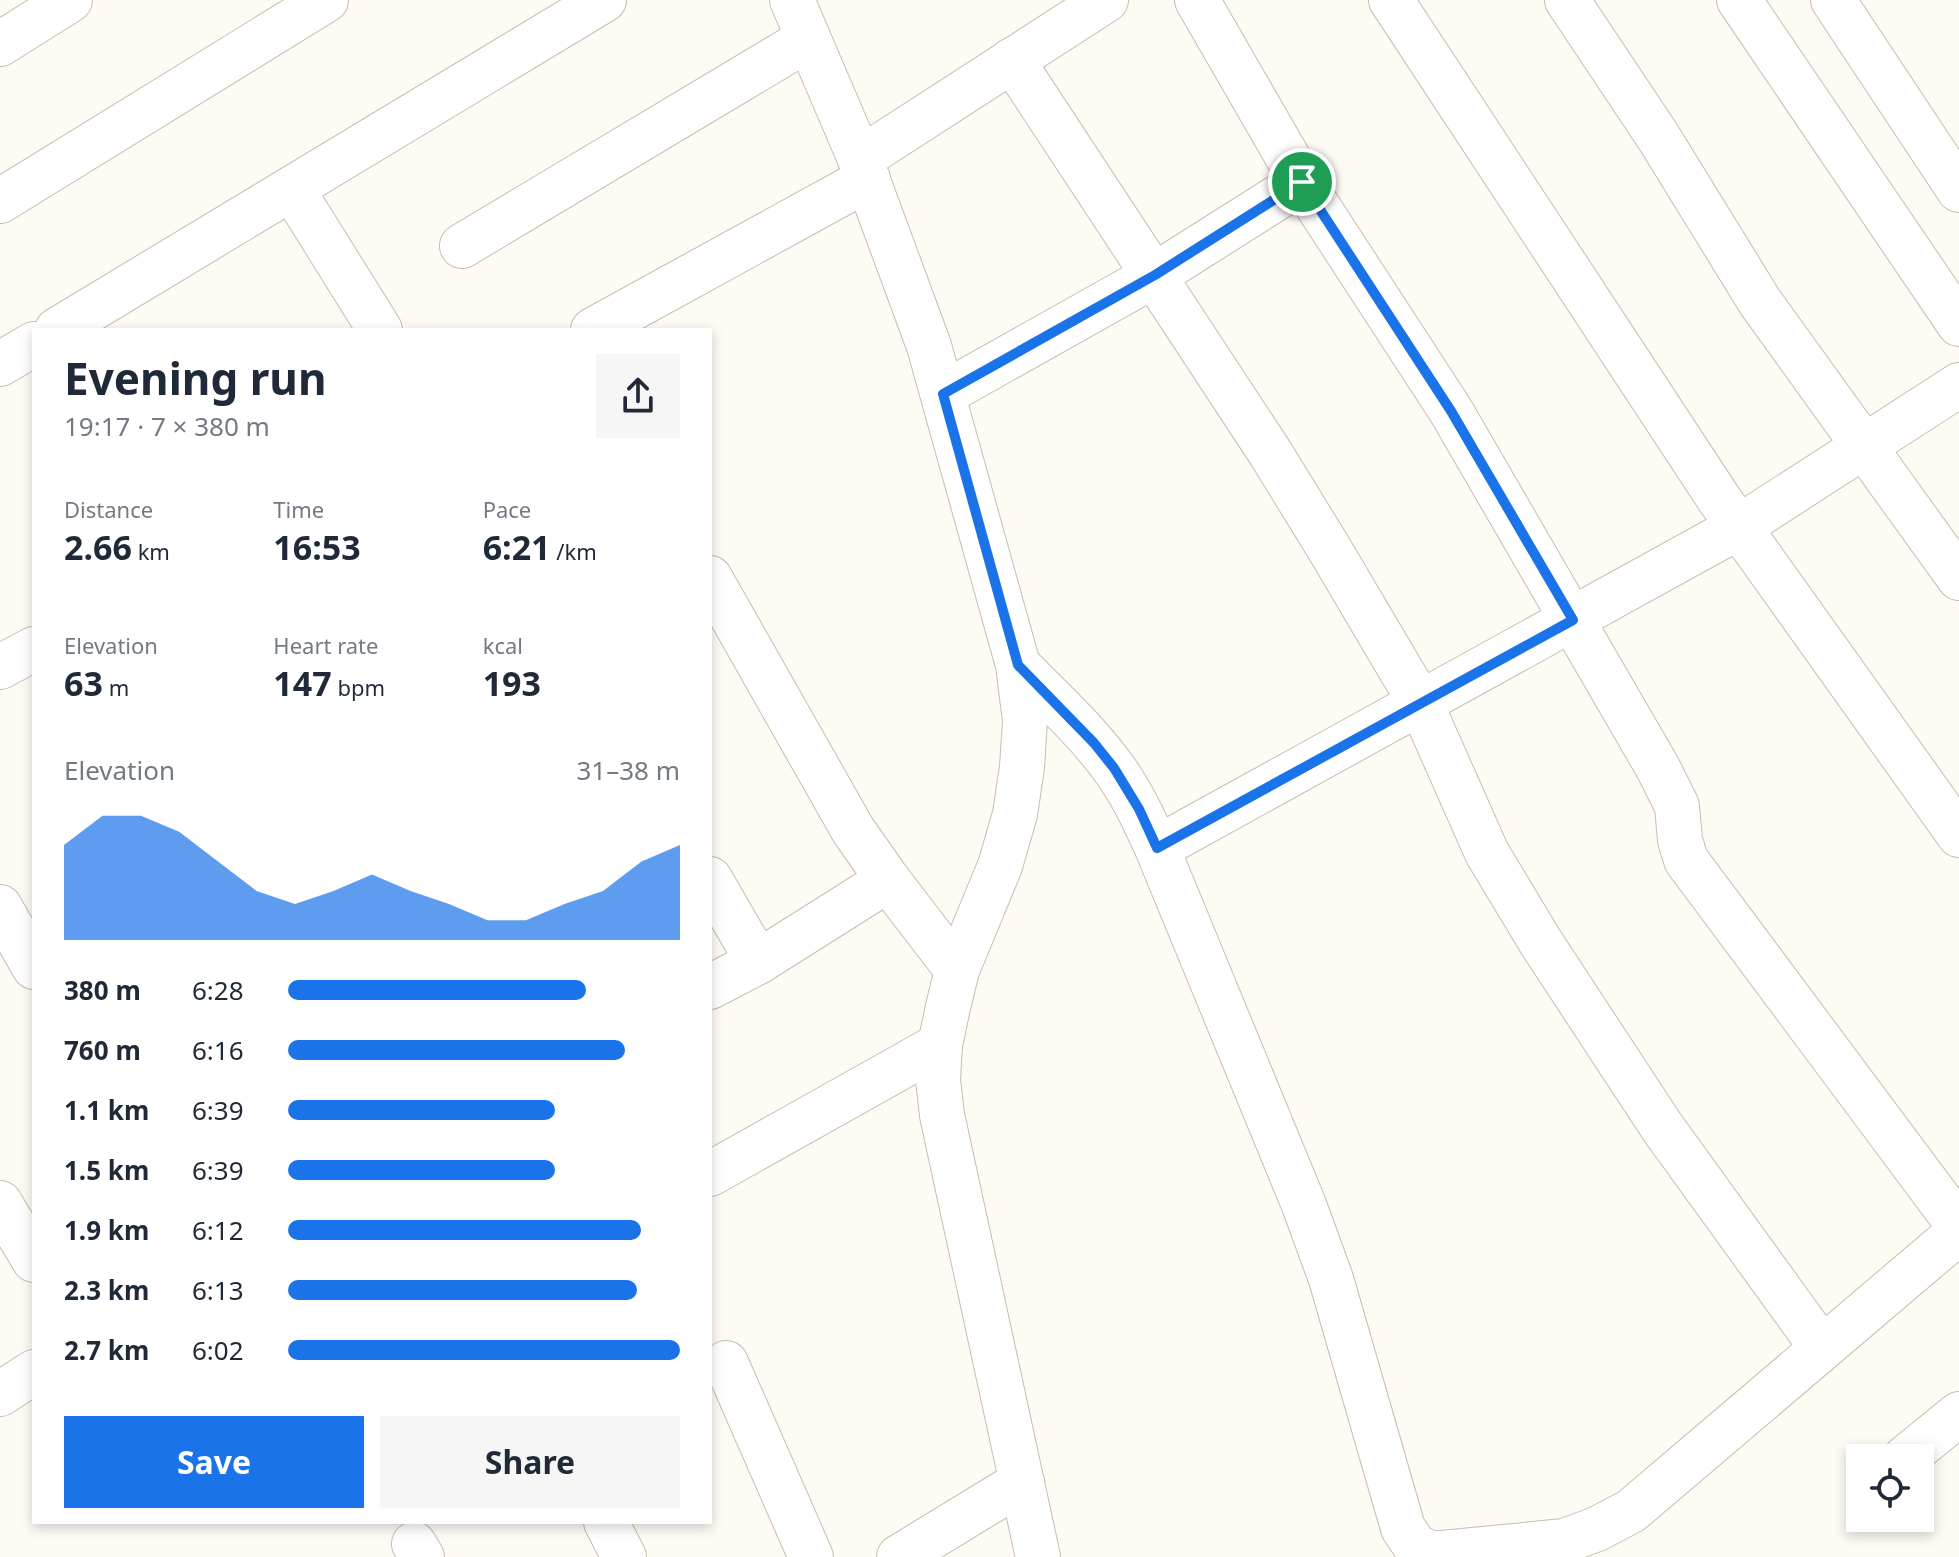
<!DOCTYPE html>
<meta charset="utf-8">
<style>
body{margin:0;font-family:"Noto Sans",sans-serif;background:#f6f6f7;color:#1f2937;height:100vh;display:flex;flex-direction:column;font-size:30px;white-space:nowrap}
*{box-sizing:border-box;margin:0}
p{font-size:26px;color:#747a83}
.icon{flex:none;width:44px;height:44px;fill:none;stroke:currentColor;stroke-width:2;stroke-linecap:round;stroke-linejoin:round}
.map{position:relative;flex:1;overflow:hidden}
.panel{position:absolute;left:32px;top:328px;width:680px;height:1196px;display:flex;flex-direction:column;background:#fff;border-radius:0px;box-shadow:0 4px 12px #0003}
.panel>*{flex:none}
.tools{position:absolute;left:1846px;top:1444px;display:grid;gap:16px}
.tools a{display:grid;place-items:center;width:88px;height:88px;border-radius:0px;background:#fff;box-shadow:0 4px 12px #0003;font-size:40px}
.pin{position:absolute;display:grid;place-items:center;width:68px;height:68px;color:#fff;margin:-34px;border:4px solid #fff;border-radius:50%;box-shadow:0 2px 8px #0007}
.round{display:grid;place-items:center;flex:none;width:84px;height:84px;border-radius:0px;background:#f6f6f7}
.headline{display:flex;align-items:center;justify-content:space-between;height:136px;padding:0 32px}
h1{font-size:44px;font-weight:700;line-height:60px}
.metrics{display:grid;grid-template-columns:repeat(3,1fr);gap:12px;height:136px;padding:8px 32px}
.metrics div{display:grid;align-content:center}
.metrics b{font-size:34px;font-weight:700}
.metrics small{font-size:22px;font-weight:400}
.metrics p{font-size:22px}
.chart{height:224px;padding:16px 32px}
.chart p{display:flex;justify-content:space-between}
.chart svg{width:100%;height:144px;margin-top:8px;fill:#1a73e8;opacity:.7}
.cta{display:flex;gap:16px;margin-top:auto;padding:16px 32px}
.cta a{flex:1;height:92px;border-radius:0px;background:#1a73e8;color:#fff;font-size:32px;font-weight:700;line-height:92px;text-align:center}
.cta a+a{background:#f6f6f7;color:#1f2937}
ul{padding:0 32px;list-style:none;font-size:26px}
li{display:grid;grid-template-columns:128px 96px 1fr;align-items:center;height:60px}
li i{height:20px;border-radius:10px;background:#1a73e8}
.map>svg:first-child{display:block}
</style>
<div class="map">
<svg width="1959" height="1557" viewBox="0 0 1959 1557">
<rect width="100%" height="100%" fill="#fefaf4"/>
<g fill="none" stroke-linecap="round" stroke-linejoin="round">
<defs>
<g id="minor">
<polyline points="792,0 860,159 929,346 1018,665 1025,721 1022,767 1015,814 1000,866 957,970 948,1007 940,1045 938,1080 942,1115 1038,1557"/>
<polyline points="1197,0 1302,182 1451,411 1658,768 1677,806 1680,840 1686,860 1959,1226"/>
<polyline points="1391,0 1719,499 1959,835"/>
<polyline points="1567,0 1659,138 1760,302 1959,578"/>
<polyline points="1739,0 1959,324"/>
<polyline points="1833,0 1959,190"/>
<polyline points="0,44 70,0"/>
<polyline points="1012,60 1271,454 1330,550 1421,704 1487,853 1540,941 1662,1127 1822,1348"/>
<polyline points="860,159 1106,0"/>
<polyline points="292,189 380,330"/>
<polyline points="0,201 326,0"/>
<polyline points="462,246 808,39"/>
<polyline points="57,330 604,0"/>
<polyline points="593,330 868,179"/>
<polyline points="0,364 34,344"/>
<polyline points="943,394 1155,275 1302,182"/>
<polyline points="710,578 853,830 888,880 957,970"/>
<path d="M1018 665C1050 698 1085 729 1112 766 1131 791 1144 820 1157 848L1304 1205 1331 1279 1403 1528 1415 1546 1432 1554 1564 1541 1597 1529 1631 1511 1959 1232"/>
<polyline points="0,667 34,649"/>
<polyline points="1157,848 1739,527 1959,385"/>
<polyline points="710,879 758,962"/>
<polyline points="0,907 34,967"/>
<polyline points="710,987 758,962 888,880"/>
<polyline points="710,1174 940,1045"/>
<polyline points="0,1203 34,1260"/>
<polyline points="726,1363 811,1557"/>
<polyline points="0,1394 34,1372"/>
<polyline points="1905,1458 1959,1414"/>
<polyline points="606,1522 624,1557"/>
<polyline points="414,1544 422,1557"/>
<polyline points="899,1557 1022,1482"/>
</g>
</defs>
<!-- minor casing -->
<use href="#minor" stroke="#c7beaf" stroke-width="46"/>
<!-- minor -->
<use href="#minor" stroke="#fff" stroke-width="44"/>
</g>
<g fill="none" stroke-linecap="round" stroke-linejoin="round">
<defs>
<polygon id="route" points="1302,182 1451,411 1573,620 1157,848 1139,809 1114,768 1094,743 1018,665 943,394 1155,275"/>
</defs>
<!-- route casing -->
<use href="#route" stroke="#fff" stroke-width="16"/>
<!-- route -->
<use href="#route" stroke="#1a73e8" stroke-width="10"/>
</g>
</svg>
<div class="tools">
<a><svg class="icon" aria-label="locate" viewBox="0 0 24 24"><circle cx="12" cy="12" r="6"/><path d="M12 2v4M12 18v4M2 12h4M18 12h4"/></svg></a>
</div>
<div class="pin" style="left:1302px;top:182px;background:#1e9e55"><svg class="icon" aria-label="arrive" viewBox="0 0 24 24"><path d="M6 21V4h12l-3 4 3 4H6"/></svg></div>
<section class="panel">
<div class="headline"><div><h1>Evening run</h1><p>19:17 · 7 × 380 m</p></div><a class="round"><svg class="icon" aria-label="share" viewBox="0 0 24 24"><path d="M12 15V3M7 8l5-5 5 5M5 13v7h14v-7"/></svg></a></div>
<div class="metrics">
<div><p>Distance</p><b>2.66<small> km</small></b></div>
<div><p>Time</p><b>16:53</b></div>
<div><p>Pace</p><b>6:21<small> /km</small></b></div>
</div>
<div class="metrics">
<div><p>Elevation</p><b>63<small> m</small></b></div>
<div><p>Heart rate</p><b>147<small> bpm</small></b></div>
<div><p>kcal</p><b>193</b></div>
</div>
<div class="chart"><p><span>Elevation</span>31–38 m</p>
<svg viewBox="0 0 160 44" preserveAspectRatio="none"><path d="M0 44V15L10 6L20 6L30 11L40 20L50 29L60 33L70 29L80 24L90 29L100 33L110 38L120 38L130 33L140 29L150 20L160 15V44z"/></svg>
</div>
<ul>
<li><b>380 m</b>6:28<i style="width:76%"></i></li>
<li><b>760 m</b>6:16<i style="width:86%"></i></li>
<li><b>1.1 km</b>6:39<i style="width:68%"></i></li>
<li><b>1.5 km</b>6:39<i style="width:68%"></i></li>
<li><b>1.9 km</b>6:12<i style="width:90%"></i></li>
<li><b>2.3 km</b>6:13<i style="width:89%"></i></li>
<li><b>2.7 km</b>6:02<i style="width:100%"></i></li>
</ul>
<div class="cta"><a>Save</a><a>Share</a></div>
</section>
</div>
